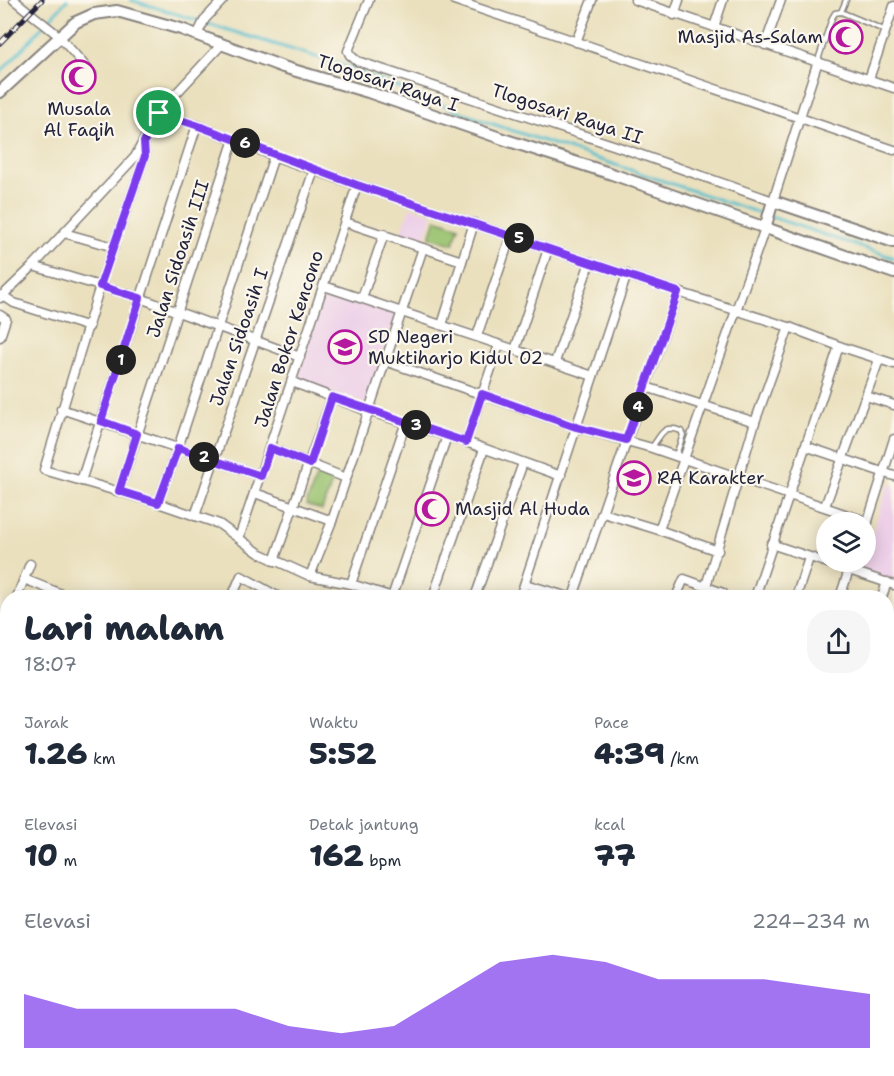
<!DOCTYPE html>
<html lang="id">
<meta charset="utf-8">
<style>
body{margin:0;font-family:"Shantell Sans",sans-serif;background:#f6f6f7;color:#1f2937;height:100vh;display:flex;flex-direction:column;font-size:22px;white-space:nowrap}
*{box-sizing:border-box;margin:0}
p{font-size:20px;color:#747a83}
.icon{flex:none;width:33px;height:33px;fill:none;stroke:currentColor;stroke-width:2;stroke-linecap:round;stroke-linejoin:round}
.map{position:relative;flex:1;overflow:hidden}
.sheet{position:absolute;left:0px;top:590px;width:894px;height:488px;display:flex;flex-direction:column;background:#fff;border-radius:24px 24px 0 0;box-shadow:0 3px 15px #0003}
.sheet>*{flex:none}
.buttons{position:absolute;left:816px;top:512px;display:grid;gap:12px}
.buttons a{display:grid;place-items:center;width:60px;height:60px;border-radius:50%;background:#fff;box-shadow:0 3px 15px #0003;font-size:30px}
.pin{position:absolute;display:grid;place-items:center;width:51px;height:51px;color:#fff;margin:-26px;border:3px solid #fff;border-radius:50%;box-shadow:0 2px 6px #0007}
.km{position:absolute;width:30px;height:30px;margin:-15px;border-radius:50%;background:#222;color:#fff;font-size:16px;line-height:30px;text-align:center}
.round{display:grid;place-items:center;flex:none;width:63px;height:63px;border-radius:24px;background:#f6f6f7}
.summary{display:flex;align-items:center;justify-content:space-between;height:102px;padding:0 24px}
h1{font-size:33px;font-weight:800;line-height:45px}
.metrics{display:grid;grid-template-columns:repeat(3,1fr);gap:9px;height:102px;padding:6px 24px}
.metrics div{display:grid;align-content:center}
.metrics b{font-size:30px;font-weight:800}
.metrics small{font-size:16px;font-weight:400}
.metrics p{font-size:16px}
.chart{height:168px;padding:12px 24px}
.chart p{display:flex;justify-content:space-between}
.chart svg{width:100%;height:108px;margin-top:6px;fill:#7c3aed;opacity:.7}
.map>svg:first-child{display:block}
</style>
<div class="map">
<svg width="894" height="1076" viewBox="0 0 894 1076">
<rect width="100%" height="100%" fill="#fbf7ec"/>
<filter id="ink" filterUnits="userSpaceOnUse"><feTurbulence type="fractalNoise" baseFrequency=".0167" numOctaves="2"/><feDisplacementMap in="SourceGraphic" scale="12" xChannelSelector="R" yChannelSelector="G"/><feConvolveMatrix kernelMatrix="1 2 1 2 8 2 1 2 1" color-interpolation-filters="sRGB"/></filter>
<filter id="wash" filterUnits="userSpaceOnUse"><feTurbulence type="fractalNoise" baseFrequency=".008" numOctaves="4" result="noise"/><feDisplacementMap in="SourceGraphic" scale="24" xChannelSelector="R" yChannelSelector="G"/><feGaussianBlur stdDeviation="1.35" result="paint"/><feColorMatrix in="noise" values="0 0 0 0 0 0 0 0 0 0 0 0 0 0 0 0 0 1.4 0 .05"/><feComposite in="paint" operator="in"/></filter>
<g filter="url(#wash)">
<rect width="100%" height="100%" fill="#eae0bd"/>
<!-- built -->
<g fill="#edd0e8">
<polygon points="410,207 433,214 424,241 401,234"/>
<polygon points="324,290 396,314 367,404 295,380"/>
<polygon points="888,484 894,486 894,581 860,570 863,561 866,561 866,553"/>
</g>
<!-- green -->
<g fill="#9ac26e" stroke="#5e7254" stroke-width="1.5">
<polygon points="436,219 459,227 453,244 430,237"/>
<polygon points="317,475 333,480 322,510 306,505"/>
</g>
<!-- water -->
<g fill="#53bece" stroke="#3a7084" stroke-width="1.5">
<polygon points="0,772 7,774 7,842 0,840"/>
<polygon points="178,1070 267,1070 283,1076 195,1076"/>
</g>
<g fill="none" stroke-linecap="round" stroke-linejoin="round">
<!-- stream -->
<g stroke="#53bece" stroke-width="3">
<polyline points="131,0 342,65 484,121 894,258"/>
<polyline points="0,73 67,0"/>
</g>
</g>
</g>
<g filter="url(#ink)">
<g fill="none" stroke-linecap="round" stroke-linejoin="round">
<defs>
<g id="service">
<polyline points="846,0 841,12 884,30"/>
<polyline points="818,60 832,18 835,13 841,12"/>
<path d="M652 447C662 434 663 424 681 431L683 435 676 455"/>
</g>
<g id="minor">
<polyline points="14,0 59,36 92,74"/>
<polyline points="369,0 348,51 350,55 357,61 616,146 773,201 818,61"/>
<polyline points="454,0 894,150"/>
<polyline points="635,0 894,88"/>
<polyline points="674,15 679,0"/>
<polyline points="714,27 723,0"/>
<polyline points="197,35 205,19 223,0"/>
<polyline points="576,42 592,0"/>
<polyline points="765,45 781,0"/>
<polyline points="869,79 894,6"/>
<polyline points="158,113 197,125 274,156 357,185 678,292 789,327 839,346 894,364"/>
<polyline points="144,142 145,156 100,286 44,470 158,503 219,524 259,553 310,576 351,584 393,597"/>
<polyline points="345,222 462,261"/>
<polyline points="64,233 114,247"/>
<polyline points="33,266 140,298 300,357"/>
<polyline points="324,286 593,376"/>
<polyline points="2,295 14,303 89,327"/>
<polyline points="0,298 33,266 135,157 158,113 222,44"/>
<polyline points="362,298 384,234"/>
<polyline points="0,315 6,319 0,337"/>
<polyline points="442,325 474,223"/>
<polyline points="477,336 511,235"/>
<polyline points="515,350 548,249"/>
<polyline points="385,361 576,427 652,448 868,522"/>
<polyline points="555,362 590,262"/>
<polyline points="292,382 368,411 466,442 561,476"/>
<polyline points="646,387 755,422"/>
<polyline points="866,396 894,405"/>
<polyline points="61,409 261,476"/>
<polyline points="466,442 499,345"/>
<polyline points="805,446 894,476"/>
<polyline points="270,448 346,478"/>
<polyline points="81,481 197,125"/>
<polyline points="119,491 234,139"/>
<polyline points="255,493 332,521"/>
<polyline points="158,503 178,448 274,156"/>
<polyline points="825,506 879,360"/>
<polyline points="603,513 659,530 718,551"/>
<polyline points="195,516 314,170"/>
<polyline points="866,527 894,439"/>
<polyline points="659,530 765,228"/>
<polyline points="239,538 357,185"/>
<polyline points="771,544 894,585"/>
<polyline points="274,561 332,397"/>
<polyline points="310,576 332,521 423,248"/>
<polyline points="24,579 30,564"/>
<polyline points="351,584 406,422"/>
<polyline points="525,584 569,597"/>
<polyline points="706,586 755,422 789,327"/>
<polyline points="17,597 24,579 69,597"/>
<polyline points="232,597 241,576 279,597"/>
<polyline points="392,597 447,436"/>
<polyline points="433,597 484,449"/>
<polyline points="475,597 523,463"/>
<polyline points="520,597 627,274"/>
<polyline points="573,597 678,292"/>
<polyline points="676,597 684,579 723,593 724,597"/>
<polyline points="755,597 839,346"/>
<polyline points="796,597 809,558"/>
<polyline points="840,597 852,561"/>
<polyline points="882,597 887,582"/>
<polyline points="0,643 8,623"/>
<polyline points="886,655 894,657"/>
<polyline points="886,709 894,711"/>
<polyline points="889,751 894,724"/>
<polyline points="0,769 8,770"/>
<polyline points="886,803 894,805"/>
<polyline points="0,849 8,851"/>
<polyline points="0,909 8,911"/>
<polyline points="886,927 894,929"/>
<polyline points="0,936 8,938"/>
<polyline points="0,1005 8,982"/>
<polyline points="886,1014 894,1016"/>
<polyline points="0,1062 8,1064"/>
<polyline points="886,1062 894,1037"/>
<polyline points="24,1070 45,1076"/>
<polyline points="292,1070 307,1076"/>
<polyline points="393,1070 410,1076"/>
<polyline points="346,1076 349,1070"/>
<polyline points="432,1076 434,1070"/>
<polyline points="472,1076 474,1070"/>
<polyline points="509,1076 512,1070"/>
<polyline points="545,1076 548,1070"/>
<polyline points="590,1076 591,1070"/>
<polyline points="637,1076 639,1070"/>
<polyline points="775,1076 777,1070"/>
<polyline points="882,1076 884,1070"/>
</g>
<g id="tertiary">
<polyline points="0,92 76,22 94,14 117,11 181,29 283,67 368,92 506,140 609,173 894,273"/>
<polyline points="765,228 773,201 894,242"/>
<polyline points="886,1009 894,985"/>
<polyline points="865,1076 867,1070"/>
</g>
</defs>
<!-- service casing -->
<use href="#service" stroke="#86817c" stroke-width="7"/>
<!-- minor casing -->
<use href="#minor" stroke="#86817c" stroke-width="11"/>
<!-- tertiary casing -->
<use href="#tertiary" stroke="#86817c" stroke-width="14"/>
<!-- service -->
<use href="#service" stroke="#fff" stroke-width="4"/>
<!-- minor -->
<use href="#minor" stroke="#fff" stroke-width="8"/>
<!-- tertiary -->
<use href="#tertiary" stroke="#fff" stroke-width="10"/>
<defs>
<polyline id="rail" points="0,43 42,0"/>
</defs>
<!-- rail casing -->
<use href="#rail" stroke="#22223b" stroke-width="5"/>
<!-- rail -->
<use href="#rail" stroke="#fbf7ec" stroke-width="3" stroke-dasharray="9" stroke-linecap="butt"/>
</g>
</g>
<g fill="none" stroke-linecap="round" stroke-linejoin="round" filter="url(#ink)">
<defs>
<polygon id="route" points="159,113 196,125 357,185 678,292 626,440 576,427 482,394 466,442 332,397 310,464 270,448 261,476 178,448 158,503 119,491 137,434 101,421 140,298 100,286 145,156 144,142"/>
</defs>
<!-- route casing -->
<use href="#route" stroke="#fff" stroke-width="12"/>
<!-- route -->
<use href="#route" stroke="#7c3aed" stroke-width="8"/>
</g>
<!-- icons -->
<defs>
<symbol id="mosque-ring" viewBox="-11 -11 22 22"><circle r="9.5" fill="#fbf7ec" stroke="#b5179e" stroke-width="1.5"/><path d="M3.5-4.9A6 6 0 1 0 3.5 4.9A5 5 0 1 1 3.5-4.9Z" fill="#b5179e"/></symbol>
<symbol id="school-ring" viewBox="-11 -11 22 22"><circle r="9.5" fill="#fbf7ec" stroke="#b5179e" stroke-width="1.5"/><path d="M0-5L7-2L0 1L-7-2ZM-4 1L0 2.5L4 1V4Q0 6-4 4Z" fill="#b5179e"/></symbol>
</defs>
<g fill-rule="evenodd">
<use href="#mosque-ring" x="827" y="18" width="38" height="38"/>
<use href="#mosque-ring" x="60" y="58" width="38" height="38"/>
<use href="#school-ring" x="326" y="328" width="38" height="38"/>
<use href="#school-ring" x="615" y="459" width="38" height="38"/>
<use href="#mosque-ring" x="413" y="490" width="38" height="38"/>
</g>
<g text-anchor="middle" stroke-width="4.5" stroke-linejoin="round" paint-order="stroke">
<!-- poi labels -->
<g font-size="18" fill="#22223b" stroke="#fbf7ec" text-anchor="start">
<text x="823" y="43" text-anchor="end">Masjid As-Salam</text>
<text x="79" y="115" text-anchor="middle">Musala<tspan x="79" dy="21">Al Faqih</tspan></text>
<text x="368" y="343">SD Negeri<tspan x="368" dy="21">Muktiharjo Kidul 02</tspan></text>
<text x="657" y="484">RA Karakter</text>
<text x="455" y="515">Masjid Al Huda</text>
</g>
<!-- street labels -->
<g font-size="18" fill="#22223b" stroke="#fbf7ec">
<text transform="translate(388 83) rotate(18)" y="6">Tlogosari Raya I</text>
<text transform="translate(567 114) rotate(18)" y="6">Tlogosari Raya II</text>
<text transform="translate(178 259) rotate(-72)" y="6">Jalan Sidoasih III</text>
<text transform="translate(239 337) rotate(-71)" y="6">Jalan Sidoasih I</text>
<text transform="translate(289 339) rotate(-72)" y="6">Jalan Bokor Kencono</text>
</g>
</g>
</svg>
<div class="buttons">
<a><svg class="icon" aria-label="layers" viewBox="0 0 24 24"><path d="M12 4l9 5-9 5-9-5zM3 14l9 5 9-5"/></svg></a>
</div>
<div class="pin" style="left:159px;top:113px;background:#1e9e55"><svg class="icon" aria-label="arrive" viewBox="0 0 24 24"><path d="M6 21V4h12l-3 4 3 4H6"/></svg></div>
<b class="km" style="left:121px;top:360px">1</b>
<b class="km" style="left:204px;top:457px">2</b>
<b class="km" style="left:416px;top:425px">3</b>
<b class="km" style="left:638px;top:407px">4</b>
<b class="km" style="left:519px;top:238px">5</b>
<b class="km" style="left:245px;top:143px">6</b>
<section class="sheet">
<div class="summary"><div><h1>Lari malam</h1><p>18:07</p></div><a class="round"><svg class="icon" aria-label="share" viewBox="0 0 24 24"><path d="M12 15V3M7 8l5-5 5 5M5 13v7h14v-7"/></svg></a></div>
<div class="metrics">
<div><p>Jarak</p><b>1.26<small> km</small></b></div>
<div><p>Waktu</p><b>5:52</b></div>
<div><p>Pace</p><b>4:39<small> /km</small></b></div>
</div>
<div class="metrics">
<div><p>Elevasi</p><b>10<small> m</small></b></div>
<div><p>Detak jantung</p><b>162<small> bpm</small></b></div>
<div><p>kcal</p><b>77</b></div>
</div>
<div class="chart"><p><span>Elevasi</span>224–234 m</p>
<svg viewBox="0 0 160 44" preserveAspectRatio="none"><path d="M0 44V22L10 28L20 28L30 28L40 28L50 35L60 38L70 35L80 22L90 9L100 6L110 9L120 16L130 16L140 16L150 19L160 22V44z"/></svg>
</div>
</section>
</div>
